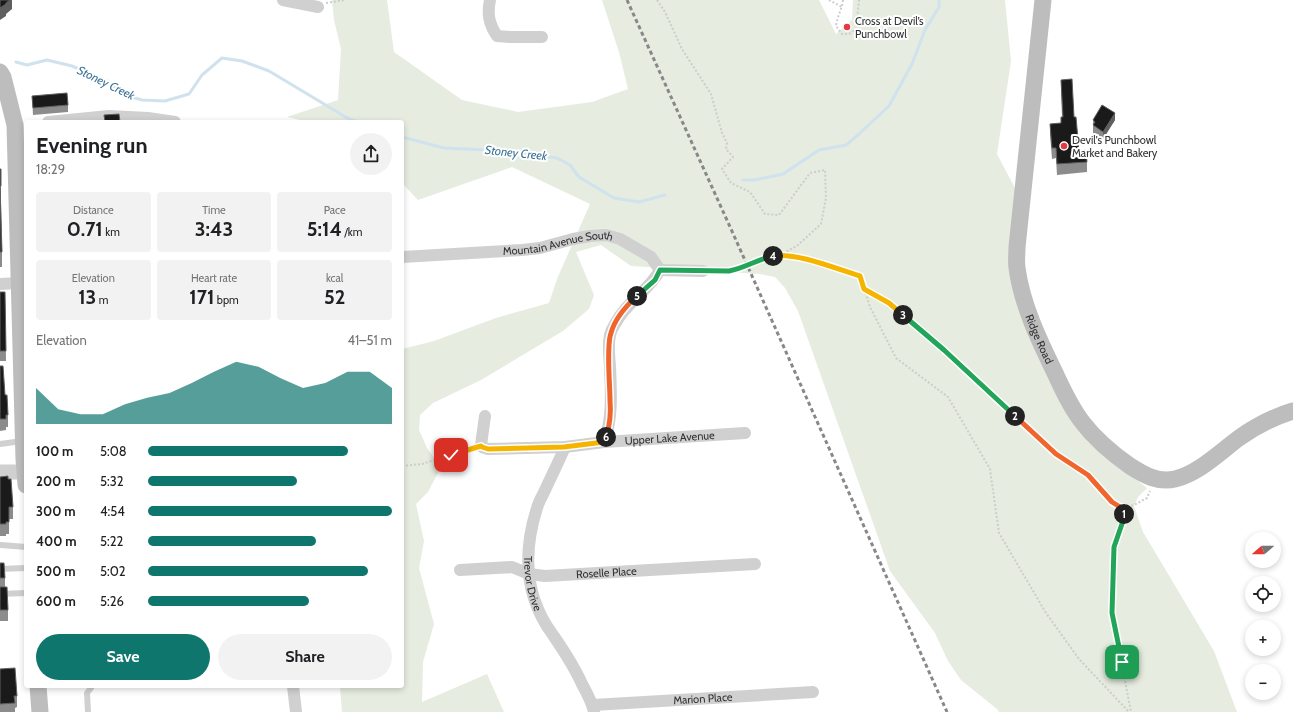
<!DOCTYPE html>
<meta charset="utf-8">
<style>
body{margin:0;font-family:Cabin,sans-serif;background:#f2f2f2;color:#202124;height:100vh;display:flex;flex-direction:column;font-size:15px;white-space:nowrap}
*{box-sizing:border-box;margin:0}
p{font-size:13px;color:#757577}
.icon{flex:none;width:22px;height:22px;fill:none;stroke:currentColor;stroke-width:2;stroke-linecap:round;stroke-linejoin:round}
.map{position:relative;flex:1;overflow:hidden}
.sheet{position:absolute;left:24px;top:120px;width:380px;height:568px;display:flex;flex-direction:column;background:#fff;border-radius:4px;box-shadow:0 2px 6px #0003}
.sheet>*{flex:none}
.needle{width:26px;rotate:250deg}
.controls{position:absolute;left:1245px;top:532px;display:grid;gap:8px}
.controls a{display:grid;place-items:center;width:36px;height:36px;border-radius:50%;background:#fff;box-shadow:0 2px 6px #0003;font-size:20px}
.pin{position:absolute;display:grid;place-items:center;width:34px;height:34px;color:#fff;margin:-17px;border-radius:8px;box-shadow:0 2px 6px #0006}
.km{position:absolute;width:20px;height:20px;margin:-10px;border-radius:50%;background:#222;color:#fff;font-size:11px;line-height:20px;text-align:center}
.round{display:grid;place-items:center;flex:none;width:42px;height:42px;border-radius:21px;background:#f2f2f2}
.overview{display:flex;align-items:center;justify-content:space-between;height:68px;padding:0 12px}
h1{font-size:22px;font-weight:700;line-height:30px}
.metrics{display:grid;grid-template-columns:repeat(3,1fr);gap:6px;height:68px;padding:4px 12px}
.metrics div{display:grid;align-content:center;border-radius:4px;background:#f2f2f2;text-align:center}
.metrics b{font-size:20px;font-weight:700}
.metrics small{font-size:11px;font-weight:400}
.metrics p{font-size:11px}
.chart{height:112px;padding:8px 12px}
.chart p{display:flex;justify-content:space-between}
.chart svg{width:100%;height:72px;margin-top:4px;fill:#0f766e;opacity:.7}
.primary-button{display:flex;gap:8px;margin-top:auto;padding:8px 12px}
.primary-button a{flex:1;height:46px;border-radius:24px;background:#0f766e;color:#fff;font-size:16px;font-weight:700;line-height:46px;text-align:center}
.primary-button a+a{background:#f2f2f2;color:#202124}
ul{padding:0 12px;list-style:none;font-size:13px}
li{display:grid;grid-template-columns:64px 48px 1fr;align-items:center;height:30px}
li i{height:10px;border-radius:5px;background:#0f766e}
.map>svg:first-child{display:block}
</style>
<div class="map">
<svg width="1293" height="712" viewBox="0 0 1293 712">
<rect width="100%" height="100%" fill="#fff"/>
<!-- green -->
<polygon fill="#e6ecdf" points="332,0 387,0 394,52 462,100 518,112 592,102 628,89 619,52 602,0 819,0 836,34 852,20 853,0 1005,0 1011,61 997,154 1017,192 1012,275 1052,385 1088,442 1147,488 1138,497 1134,506 1143,532 1214,651 1237,712 999,712 997,709 961,680 948,661 935,633 890,571 798,311 785,288 775,277 760,274 631,266 601,245 576,252 594,295 589,309 563,331 481,380 433,403 420,415 419,430 427,448 441,467 428,492 416,504 424,541 419,568 434,624 423,662 422,702 487,674 504,712 342,712 340,686 402,686 402,349 434,341 496,318 549,303 557,279 590,204 512,167 418,200 402,183 404,156 402,156 402,122 309,122 287,117 338,100 341,49 334,20"/>
<g fill="none" stroke-linecap="round" stroke-linejoin="round">
<!-- stream -->
<g stroke="#cfe2ee" stroke-width="3">
<polyline points="16,62 27,65 47,60 72,66 109,82 125,95 142,100 165,101 189,94 202,75 222,58 242,61 269,71 349,119 358,122"/>
<polyline points="402,137 444,148 509,151 557,158 570,165 579,177 614,198 639,202 665,195"/>
<polyline points="743,180 755,180 783,174 819,150 846,145 859,134 889,106 912,64 925,30 939,7 939,0"/>
</g>
<!-- path -->
<g stroke="#cdcdcd" stroke-width="2" stroke-dasharray="2 2" stroke-linecap="butt">
<polyline points="657,0 665,12 682,49 711,94 722,133 727,143 726,149 733,157 722,169 731,183 750,192 765,214 779,215 810,173 825,170 826,198 821,224 798,245 781,255 813,262 860,276 870,307 896,358 948,397 990,469 999,533 1046,613 1079,659 1129,712"/>
<polyline points="829,0 842,7"/>
<path d="M843 0C842 9 837 17 836 26L842 34H849L856 29 859 0"/>
<polyline points="326,3 345,0"/>
<polyline points="713,271 729,271 737,269 762,258 781,255"/>
<polyline points="865,290 889,303 944,350 1056,454 1088,475 1112,502 1120,507 1124,508 1134,505 1147,498 1150,491"/>
<polyline points="402,466 422,464 472,448"/>
<polyline points="1124,508 1123,521 1114,547 1112,613 1131,712"/>
</g>
<!-- service -->
<g stroke="#d0d0d0" stroke-width="6">
<polyline points="0,444 22,441"/>
<polyline points="1,545 26,547"/>
<polyline points="0,569 26,568"/>
<polyline points="0,594 26,593"/>
<polyline points="88,712 87,693 91,688 91,686"/>
</g>
<!-- minor -->
<g stroke="#d0d0d0" stroke-width="12">
<polyline points="283,0 318,7"/>
<path d="M490 0C487 14 489 24 497 36L510 37H542"/>
<polyline points="48,122 109,116 148,118 175,122"/>
<path id="s1" d="M402 257 522 250 540 248 573 239 590 236 606 235 620 239 651 257 660 270 703 271"/>
<polyline points="0,284 19,283 26,280"/>
<path id="s2" d="M485 416 481 445 482 447 488 449 565 447 604 442 745 433"/>
<path d="M604 442C613 418 611 391 610 366 609 356 608 345 610 335 611 331 613 327 615 324 626 302 649 291 660 270"/>
<path id="s3" d="M565 447C559 461 552 475 546 488 543 495 539 501 537 508 523 552 524 596 553 635 564 651 574 666 582 684 587 693 592 702 594 712"/>
<path id="s4" d="M460 570 512 567 529 574 545 576 755 564"/>
<polyline points="293,686 296,712"/>
<path id="s5" d="M593 705 813 692"/>
</g>
<!-- tertiary -->
<polyline stroke="#d0d0d0" stroke-width="15" points="0,472 26,472"/>
<!-- secondary -->
<g stroke="#bdbdbd" stroke-width="17">
<path id="s6" d="M1043 0 1017 247C1017 254 1016 261 1017 268 1022 305 1039 340 1055 373 1063 390 1071 408 1083 423 1096 440 1113 454 1130 466 1144 475 1158 483 1175 479 1199 473 1220 452 1239 438 1256 426 1273 417 1293 411"/>
<polyline points="0,72 3,77 15,125 24,459 26,485"/>
<polyline points="38,686 40,712"/>
</g>
<!-- rail -->
<polyline stroke="#888" stroke-width="3" stroke-dasharray="4 3" stroke-linecap="butt" points="627,0 731,229 947,712"/>
</g>
<!-- wall -->
<g fill="#8c8c8c">
<polygon points="1061,80 1074,117 1079,151 1087,162 1087,172 1057,175 1056,158 1052,159 1050,134 1050,124 1061,123 1061,117 1062,117 1061,90"/>
<polygon points="32,96 68,105 68,112 33,115"/>
<polygon points="1093,120 1115,120 1103,139 1093,133"/>
<polygon points="0,169 1,186 1,201 2,252 2,267 0,267"/>
<polygon points="0,292 5,292 6,361 0,361"/>
<polygon points="0,366 8,415 8,427 6,427 6,430 0,431"/>
<polygon points="0,477 13,507 13,519 9,519 9,534 6,534 6,536 0,536"/>
<polygon points="0,563 5,578 5,587 8,610 8,621 0,621"/>
<polygon points="0,669 17,696 17,707 15,708 15,712 0,712"/>
</g>
<!-- shaded-wall -->
<g fill="#5f5f5f">
<polygon points="8,0 12,0 12,9 6,14 6,16 0,20 0,8"/>
<polygon points="1115,113 1115,120 1103,139 1103,132"/>
</g>
<!-- building -->
<g fill="#1a1a1a" stroke="#5f5f5f">
<polygon points="0,0 10,0 6,3 6,4 0,8"/>
<polygon points="1072,79 1074,117 1076,117 1079,151 1086,150 1087,162 1057,164 1056,148 1052,148 1050,124 1061,123 1061,117 1063,117 1061,80"/>
<polygon points="67,93 68,105 33,108 32,96"/>
<polygon points="1102,105 1115,113 1103,132 1093,125 1095,122 1093,120"/>
<polygon points="119,114 120,122 105,122 104,115"/>
<polygon points="0,169 1,169 1,186 0,186 2,252 0,252"/>
<polygon points="0,292 5,292 6,351 0,351"/>
<polygon points="0,366 3,366 5,395 7,395 8,415 6,415 6,419 0,419"/>
<polygon points="8,476 8,479 11,479 13,507 9,507 9,522 6,522 6,524 0,524 0,477"/>
<polygon points="0,563 4,563 5,578 0,578"/>
<polygon points="0,587 7,587 8,610 0,610"/>
<polygon points="15,668 17,696 14,696 15,703 0,704 0,669"/>
</g>
<g fill="none" stroke-linecap="round" stroke-linejoin="round">
<defs>
<polyline id="split-1" points="1122,662 1112,613 1114,547 1123,521 1124,514"/>
<polyline id="split-2" points="1015,416 1056,454 1088,475 1112,502 1120,507 1124,508 1124,514"/>
<polyline id="split-3" points="903,315 944,350 1015,416"/>
<path id="split-4" d="M773 256C796 252 837 269 860 276L864 289 889 303 903 315"/>
<path id="split-5" d="M637 296 655 280 660 270 729 271C745 268 758 259 773 256"/>
<path id="split-6" d="M606 437C610 425 611 412 610 400 610 384 606 346 611 333 615 318 626 306 637 296"/>
<polyline id="split-7" points="451,455 481,446 482,447 488,449 564,447 604,442 606,437"/>
</defs>
<!-- split-1 casing -->
<use href="#split-1" stroke="#fff" stroke-width="8"/>
<!-- split-2 casing -->
<use href="#split-2" stroke="#fff" stroke-width="8"/>
<!-- split-3 casing -->
<use href="#split-3" stroke="#fff" stroke-width="8"/>
<!-- split-4 casing -->
<use href="#split-4" stroke="#fff" stroke-width="8"/>
<!-- split-5 casing -->
<use href="#split-5" stroke="#fff" stroke-width="8"/>
<!-- split-6 casing -->
<use href="#split-6" stroke="#fff" stroke-width="8"/>
<!-- split-7 casing -->
<use href="#split-7" stroke="#fff" stroke-width="8"/>
<!-- split-1 -->
<use href="#split-1" stroke="#22a559" stroke-width="5"/>
<!-- split-2 -->
<use href="#split-2" stroke="#f0652b" stroke-width="5"/>
<!-- split-3 -->
<use href="#split-3" stroke="#22a559" stroke-width="5"/>
<!-- split-4 -->
<use href="#split-4" stroke="#f5b400" stroke-width="5"/>
<!-- split-5 -->
<use href="#split-5" stroke="#22a559" stroke-width="5"/>
<!-- split-6 -->
<use href="#split-6" stroke="#f0652b" stroke-width="5"/>
<!-- split-7 -->
<use href="#split-7" stroke="#f5b400" stroke-width="5"/>
</g>
<!-- markers -->
<g fill="#e63946" stroke="#fff" stroke-width="1.5">
<circle cx="847" cy="27" r="4"/>
<circle cx="1064" cy="146" r="4"/>
</g>
<g text-anchor="middle" stroke-width="4" stroke-linejoin="round" paint-order="stroke">
<!-- poi labels -->
<g font-size="11" fill="#333" stroke="#fff" text-anchor="start">
<text x="855" y="25">Cross at Devil’s<tspan x="855" dy="13">Punchbowl</tspan></text>
<text x="1072" y="144">Devil's Punchbowl<tspan x="1072" dy="13">Market and Bakery</tspan></text>
</g>
<!-- street labels -->
<g font-size="11" fill="#333" stroke="#fff">
<text dy="4" stroke="none"><textPath href="#s1" startOffset="157">Mountain Avenue South</textPath></text>
<text dy="4" stroke="none"><textPath href="#s6" startOffset="344">Ridge Road</textPath></text>
<text dy="4" stroke="none"><textPath href="#s2" startOffset="220">Upper Lake Avenue</textPath></text>
<text dy="4" stroke="none"><textPath href="#s4" startOffset="148">Roselle Place</textPath></text>
<text dy="4" stroke="none"><textPath href="#s3" startOffset="144">Trevor Drive</textPath></text>
<text dy="4" stroke="none"><textPath href="#s5" startOffset="110">Marion Place</textPath></text>
</g>
<!-- water labels -->
<g font-size="12" font-style="italic" fill="#3f7597" stroke="#fff">
<text transform="translate(106 83) rotate(26)" y="4">Stoney Creek</text>
<text transform="translate(516 153) rotate(6)" y="4">Stoney Creek</text>
</g>
</g>
</svg>
<div class="controls">
<a><svg class="needle" viewBox="-14 -14 28 28"><path d="M0-13l5 13h-10z" fill="#e53935"/><path d="M0 13l5-13h-10z" fill="#757577"/></svg></a>
<a><svg class="icon" aria-label="locate" viewBox="0 0 24 24"><circle cx="12" cy="12" r="6"/><path d="M12 2v4M12 18v4M2 12h4M18 12h4"/></svg></a>
<a>+</a>
<a>−</a>
</div>
<div class="pin" style="left:1122px;top:662px;background:#1e9e55"><svg class="icon" aria-label="arrive" viewBox="0 0 24 24"><path d="M6 21V4h12l-3 4 3 4H6"/></svg></div>
<div class="pin" style="left:451px;top:455px;background:#d93025"><svg class="icon" aria-label="check" viewBox="0 0 24 24"><path d="M5 12l5 5 9-10"/></svg></div>
<b class="km" style="left:1124px;top:514px">1</b>
<b class="km" style="left:1015px;top:416px">2</b>
<b class="km" style="left:903px;top:315px">3</b>
<b class="km" style="left:773px;top:256px">4</b>
<b class="km" style="left:637px;top:296px">5</b>
<b class="km" style="left:606px;top:437px">6</b>
<section class="sheet">
<div class="overview"><div><h1>Evening run</h1><p>18:29</p></div><a class="round"><svg class="icon" aria-label="share" viewBox="0 0 24 24"><path d="M12 15V3M7 8l5-5 5 5M5 13v7h14v-7"/></svg></a></div>
<div class="metrics">
<div><p>Distance</p><b>0.71<small> km</small></b></div>
<div><p>Time</p><b>3:43</b></div>
<div><p>Pace</p><b>5:14<small> /km</small></b></div>
</div>
<div class="metrics">
<div><p>Elevation</p><b>13<small> m</small></b></div>
<div><p>Heart rate</p><b>171<small> bpm</small></b></div>
<div><p>kcal</p><b>52</b></div>
</div>
<div class="chart"><p><span>Elevation</span>41–51 m</p>
<svg viewBox="0 0 160 44" preserveAspectRatio="none"><path d="M0 44V22L10 35L20 38L30 38L40 32L50 28L60 25L70 19L80 12L90 6L100 9L110 16L120 22L130 19L140 12L150 12L160 22V44z"/></svg>
</div>
<ul>
<li><b>100 m</b>5:08<i style="width:82%"></i></li>
<li><b>200 m</b>5:32<i style="width:61%"></i></li>
<li><b>300 m</b>4:54<i style="width:100%"></i></li>
<li><b>400 m</b>5:22<i style="width:69%"></i></li>
<li><b>500 m</b>5:02<i style="width:90%"></i></li>
<li><b>600 m</b>5:26<i style="width:66%"></i></li>
</ul>
<div class="primary-button"><a>Save</a><a>Share</a></div>
</section>
</div>
